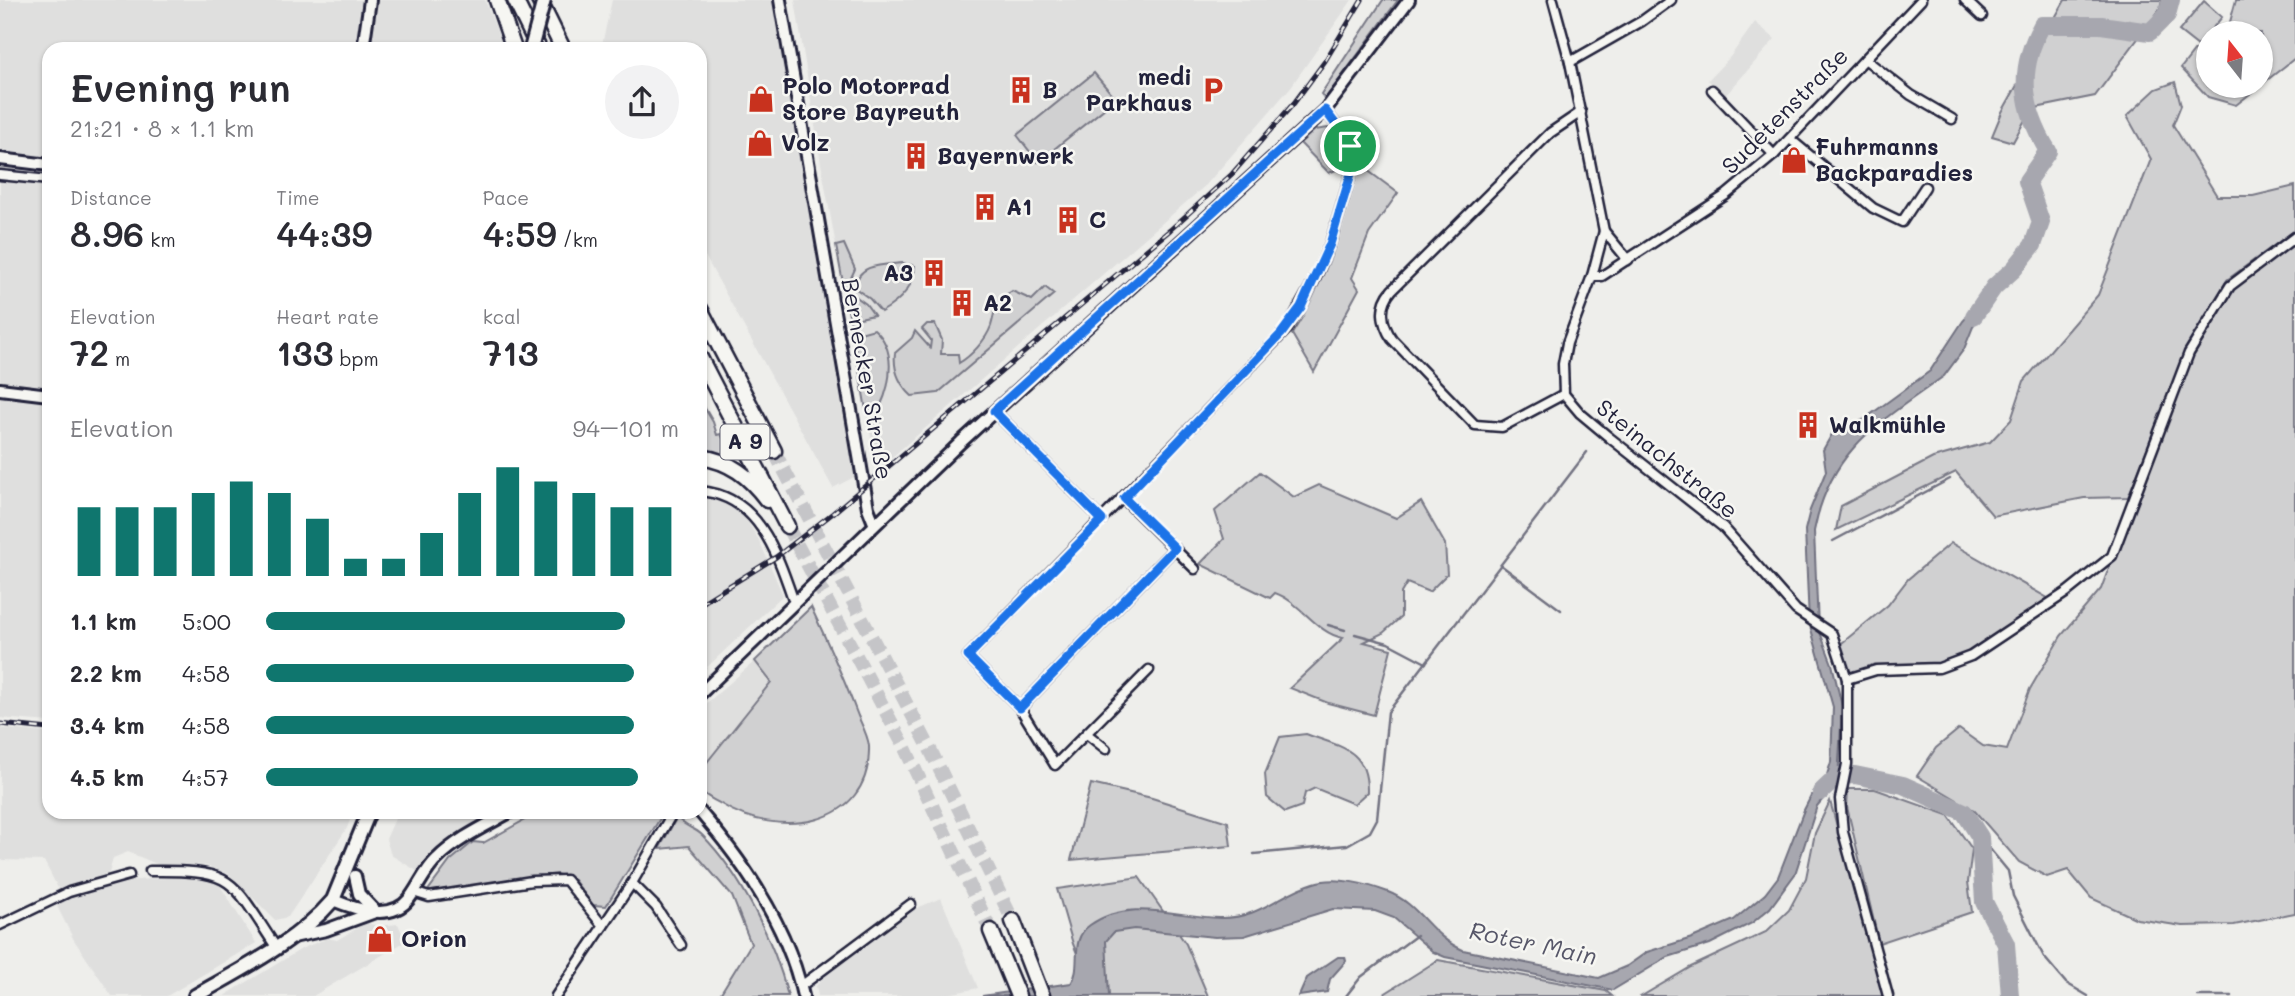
<!DOCTYPE html>
<meta charset="utf-8">
<style>
body{margin:0;font-family:Mali,sans-serif;background:#f2f2f3;color:#2b2b33;height:100vh;display:flex;flex-direction:column;font-size:26px;white-space:nowrap}
*{box-sizing:border-box;margin:0}
p{font-size:23px;color:#7c7c81}
.icon{flex:none;width:38px;height:38px;fill:none;stroke:currentColor;stroke-width:2;stroke-linecap:round;stroke-linejoin:round}
.map{position:relative;flex:1;overflow:hidden}
.details{position:absolute;left:42px;top:42px;width:665px;height:777px;display:flex;flex-direction:column;background:#fff;border-radius:21px;box-shadow:0 2px 5px #0004}
.details>*{flex:none}
.needle{width:46px;rotate:343deg}
.tools{position:absolute;left:2196px;top:21px;display:grid;gap:14px}
.tools a{display:grid;place-items:center;width:77px;height:77px;border-radius:50%;background:#fff;box-shadow:0 2px 5px #0004;font-size:35px}
.pin{position:absolute;display:grid;place-items:center;width:60px;height:60px;color:#fff;margin:-30px;border:4px solid #fff;border-radius:50%;box-shadow:0 2px 7px #0007}
.round{display:grid;place-items:center;flex:none;width:74px;height:74px;border-radius:37px;background:#f2f2f3}
.summary{display:flex;align-items:center;justify-content:space-between;height:119px;padding:0 28px}
h1{font-size:38px;font-weight:600;line-height:52px}
.figures{display:grid;grid-template-columns:repeat(3,1fr);gap:10px;height:119px;padding:7px 28px}
.figures div{display:grid;align-content:center}
.figures b{font-size:35px;font-weight:600}
.figures small{font-size:19px;font-weight:400}
.figures p{font-size:19px}
.chart{height:196px;padding:14px 28px}
.chart p{display:flex;justify-content:space-between}
.chart svg{width:100%;height:126px;margin-top:7px;stroke:#0f766e;stroke-width:6}
ul{padding:0 28px;list-style:none;font-size:23px}
li{display:grid;grid-template-columns:112px 84px 1fr;align-items:center;height:52px}
li i{height:18px;border-radius:9px;background:#0f766e}
.map>svg:first-child{display:block}
</style>
<div class="map">
<svg width="2295" height="996" viewBox="0 0 2295 996">
<rect width="100%" height="100%" fill="#eeeeeb"/>
<filter id="ink" filterUnits="userSpaceOnUse"><feTurbulence type="fractalNoise" baseFrequency=".0143" numOctaves="2"/><feDisplacementMap in="SourceGraphic" scale="14" xChannelSelector="R" yChannelSelector="G"/><feConvolveMatrix kernelMatrix="1 2 1 2 8 2 1 2 1" color-interpolation-filters="sRGB"/></filter>
<g filter="url(#ink)">
<!-- built -->
<g fill="#dfdfde">
<polygon points="0,0 485,0 504,49 49,49 49,722 0,718"/>
<polygon points="612,0 774,0 856,476 833,488 700,247 700,49 601,49"/>
<polygon points="795,0 1352,0 1290,88 1206,185 877,470 821,164"/>
<polygon points="1755,22 1775,39 1725,96 1708,80 1730,57"/>
<polygon points="700,496 733,506 745,518 759,540 783,595 700,674"/>
<polygon points="755,661 771,681 700,772 700,709"/>
<polygon points="0,728 49,733 49,812 353,812 347,828 288,917 275,920 229,874 207,866 159,865 128,852 113,858 109,873 59,890 44,861 0,860"/>
<polygon points="398,812 497,812 448,841 428,856 417,871 391,855 386,839"/>
<polygon points="196,876 219,884 256,943 167,996 112,996 74,940 57,906 65,900 136,880"/>
<polygon points="941,898 978,988 939,996 818,996 816,986 828,973 878,933 905,913"/>
<polygon points="366,923 379,926 398,924 406,941 313,996 224,996 303,948 328,938 337,940"/>
</g>
<!-- green -->
<g fill="#d0d0d1" stroke="#797986" stroke-width="2">
<polygon points="1383,0 1398,0 1325,99 1321,94"/>
<polygon points="2065,0 2162,0 2160,9 2095,96 2031,109 2013,142 1992,136 2002,112"/>
<polygon points="2236,0 2295,0 2295,58 2261,85 2261,33 2227,33"/>
<polygon points="2204,1 2222,17 2198,46 2179,31"/>
<polygon points="2208,49 2208,86 2260,86 2236,105 2208,97 2181,68 2195,50"/>
<polygon points="1094,73 1116,99 1038,162 1017,135"/>
<polygon points="2175,82 2181,105 2173,125 2217,196 2253,196 2295,186 2295,230 2227,280 2184,355 2128,497 2084,498 1993,516 1956,472 1836,530 1841,506 1933,458 1990,442 2011,420 2024,381 2098,295 2151,159 2127,116 2156,89"/>
<polygon points="1328,128 1339,140 1346,156 1338,169 1329,173 1300,143 1315,130"/>
<path d="M1359 164 1398 193 1369 234 1352 278 1359 289 1314 372 1292 334C1326 282 1342 223 1359 164Z"/>
<polygon points="2295,237 2295,913 2234,925 2182,926 2137,919 2091,898 2068,870 2047,877 2019,862 1974,810 1917,776 1936,748 1959,729 1983,746 2007,750 2030,689 2061,636 2101,589 2189,353 2230,286"/>
<polygon points="844,244 855,269 850,280 851,293 866,304 874,315 850,320 836,246"/>
<path d="M903 263 915 266C914 287 899 302 881 312L870 299 855 288C857 263 883 265 903 263Z"/>
<path d="M1045 287 1054 294 938 393 912 396C899 384 893 371 895 353L912 338 915 331 930 348 931 340 922 329 927 324H935L942 340 941 354H958L959 363C971 356 986 340 991 326 997 306 992 303 1012 291L1032 300Z"/>
<path d="M874 329C896 348 892 382 880 407L866 410 853 335Z"/>
<polygon points="700,400 713,422 717,435 721,434 736,463 722,455 700,449"/>
<path d="M1260 472 1294 497 1319 485 1396 518 1421 502 1445 544 1447 574 1429 592 1407 583 1401 593V617L1383 633 1364 642 1391 649 1374 715 1328 703 1290 688 1343 638C1316 633 1301 602 1275 593L1270 598 1200 564 1224 539 1215 511Z"/>
<polygon points="1951,543 2053,601 1971,656 1939,668 1891,669 1847,679 1837,647 1888,605 1908,579"/>
<path d="M811 607C828 643 844 679 858 716 862 725 868 736 869 746 872 829 776 839 721 804 714 800 702 795 700 787 699 783 700 776 700 771L771 682 755 661Z"/>
<path d="M1306 734C1341 747 1368 749 1367 792L1354 804 1315 788 1305 793 1302 806 1285 812 1267 797 1265 774 1280 737Z"/>
<polygon points="1091,784 1152,798 1228,822 1231,846 1071,860"/>
<polygon points="1848,789 1875,789 1948,815 1972,849 1968,882 1972,912 1879,943 1847,807"/>
<polygon points="1830,801 1884,996 1642,996 1691,967 1766,932 1789,910 1806,878 1815,833"/>
<polygon points="539,812 664,812 606,906 593,905 574,880 557,874 427,892 450,861 473,842 483,843"/>
<path d="M677 817C685 828 694 827 702 835 741 874 775 943 788 996H719L751 944 732 896 689 846 659 849Z"/>
<polygon points="1139,877 1186,944 1208,996 1095,996 1073,944 1057,889"/>
<polygon points="1438,960 1606,991 1612,996 1381,996"/>
</g>
<!-- water -->
<g fill="#a7a7af" stroke="#727281" stroke-width="2">
<path d="M1985 297 1964 349 1944 376C1881 422 1830 448 1814 531L1818 627 1832 664 1842 706 1838 781 1817 806 1795 874 1770 908 1752 923 1710 944 1668 957 1613 990 1445 957 1433 952 1394 918 1375 911 1333 909 1244 936 1215 937 1134 929 1114 932 1106 941 1109 996H982L1071 983C1083 968 1068 940 1090 925 1130 897 1177 917 1220 918 1260 919 1280 893 1314 883 1336 876 1367 884 1388 892 1420 904 1430 936 1463 950L1599 978 1627 966 1647 952 1692 938 1734 920 1765 894 1778 877 1804 810 1811 796 1825 781 1831 762 1833 707 1809 622 1805 530 1810 510 1826 471 1823 450 1832 434 1863 420 1930 371 1963 321Z"/>
<polygon points="1338,957 1345,957 1346,961 1330,979 1327,992 1299,996 1307,978"/>
</g>
<g fill="none" stroke-linecap="round" stroke-linejoin="round">
<!-- stream -->
<g stroke="#727281" stroke-width="2.5">
<polyline points="1833,541 1950,479"/>
<polyline points="1502,566 1561,610"/>
<polyline points="1328,625 1345,630"/>
<polyline points="1355,634 1388,643 1426,663"/>
<polyline points="1980,837 2008,871 2013,896 2044,957 2066,983 2088,996"/>
<polyline points="1254,854 1347,845 1370,832 1377,819 1388,712 1587,452"/>
<polyline points="1346,996 1361,977 1417,935"/>
<polyline points="2198,996 2232,996"/>
</g>
<!-- river -->
<g stroke="#a7a7af" stroke-width="18">
<path d="M1974 316 1994 287 2014 269 2033 245 2041 222 2027 181 2048 151C2022 108 2017 70 2042 25H2101L2150 32 2167 15 2171 0"/>
<polyline points="1821,792 1838,776 1855,775 1903,785 1964,812 1980,837 1984,902 2006,944 2010,996"/>
</g>
<!-- highway-tunnel -->
<g stroke="#c5c5c8" stroke-width="14" stroke-dasharray="14 7" stroke-linecap="butt">
<polyline points="774,451 927,743 1013,921"/>
<polyline points="787,526 903,744 991,931"/>
</g>
<defs>
<g id="street">
<polyline points="1553,0 1570,62 1604,231 1592,276 1567,343 1563,364 1564,394 1580,413 1610,438 1723,527 1796,610 1832,634 1847,679 1847,764 1840,799 1843,832 1888,996"/>
<polyline points="1965,0 1982,16"/>
<polyline points="1865,59 1911,95 1952,119"/>
<polyline points="1570,62 1642,21 1671,0"/>
<polyline points="1712,90 1774,155"/>
<polyline points="1790,139 1873,208 1902,222 1925,187"/>
<polyline points="0,175 49,180"/>
<polyline points="1604,231 1628,260"/>
<polyline points="1592,276 1602,276 1726,195 1774,155 1921,0"/>
<path d="M1564 394 1502 427 1475 425 1392 339C1381 323 1379 305 1392 290L1550 133 1581 112"/>
<polyline points="994,411 1102,520"/>
<path d="M700 491C759 496 777 553 794 602"/>
<polyline points="1123,498 1195,569"/>
<polyline points="1149,670 1055,765 1020,708 968,656 1287,329 1316,277 1330,244 1353,167 1348,141 1325,110"/>
<polyline points="1847,679 1876,670 1939,668 1971,656 2067,592 2112,556 2189,353 2230,286 2295,237"/>
<polyline points="1020,708 1175,548"/>
<polyline points="1087,734 1106,749"/>
<path d="M150 871C236 870 230 878 276 947"/>
<polyline points="632,883 656,907 681,945"/>
<polyline points="413,892 429,897 532,881 566,880 603,926"/>
<polyline points="0,925 69,892 129,875"/>
<polyline points="801,986 911,904"/>
<polyline points="556,996 632,883 673,812"/>
</g>
<g id="secondary">
<polyline points="780,0 868,508 874,523"/>
<polyline points="363,49 370,0"/>
<polyline points="0,159 49,165"/>
<polyline points="0,389 49,395"/>
<polyline points="700,694 961,442 1325,110 1409,0"/>
<path d="M700 812C746 865 788 927 803 996"/>
<polyline points="355,876 359,894 374,910"/>
<path d="M333 900C355 909 391 922 409 899 419 886 425 870 437 859 457 839 485 826 510 812"/>
<polyline points="293,937 326,930 375,912"/>
</g>
<path id="primary" d="M195 996C242 969 297 942 333 900L369 812"/>
<g id="highway">
<polyline points="497,0 514,49"/>
<polyline points="515,0 539,49"/>
<polyline points="539,0 563,49"/>
<polyline points="700,309 774,451"/>
<polyline points="700,358 787,526"/>
<path d="M700 457C730 461 749 476 767 500"/>
<polyline points="1013,921 1042,996"/>
<polyline points="991,931 1018,996"/>
</g>
</defs>
<!-- street casing -->
<use href="#street" stroke="#22223b" stroke-width="13"/>
<!-- secondary casing -->
<use href="#secondary" stroke="#22223b" stroke-width="16"/>
<!-- primary casing -->
<use href="#primary" stroke="#22223b" stroke-width="18"/>
<!-- highway casing -->
<use href="#highway" stroke="#22223b" stroke-width="19"/>
<!-- street -->
<use href="#street" stroke="#f6f6f2" stroke-width="8"/>
<!-- secondary -->
<use href="#secondary" stroke="#f6f6f2" stroke-width="10"/>
<!-- primary -->
<use href="#primary" stroke="#f6f6f2" stroke-width="12"/>
<!-- highway -->
<use href="#highway" stroke="#f6f6f2" stroke-width="14"/>
<defs>
<g id="rail">
<polyline points="700,604 776,557 833,513 1170,230 1232,174 1294,103 1325,61 1362,0"/>
<polyline points="0,724 49,729"/>
</g>
</defs>
<!-- rail casing -->
<use href="#rail" stroke="#22223b" stroke-width="5"/>
<!-- rail -->
<use href="#rail" stroke="#f6f6f2" stroke-width="2.5" stroke-dasharray="8" stroke-linecap="butt"/>
<defs>
<polyline id="primary-bridge" points="531,49 544,0"/>
</defs>
<!-- primary-bridge casing -->
<use href="#primary-bridge" stroke="#22223b" stroke-width="18" stroke-linecap="butt"/>
<!-- primary-bridge -->
<use href="#primary-bridge" stroke="#f6f6f2" stroke-width="12"/>
</g>
</g>
<g fill="none" stroke-linecap="round" stroke-linejoin="round" filter="url(#ink)">
<defs>
<polygon id="route" points="1325,110 1348,141 1353,167 1330,244 1301,307 1281,334 1124,498 1175,548 1020,708 968,656 1102,520 994,411"/>
</defs>
<!-- route casing -->
<use href="#route" stroke="#fff" stroke-width="14"/>
<!-- route -->
<use href="#route" stroke="#1a73e8" stroke-width="9"/>
</g>
<!-- icons -->
<defs>
<symbol id="building-bare" viewBox="-9 -9 18 18"><path d="M-4-6H4V6H1V3H-1V6H-4ZM-2.5-4.3h1.7v1.8h-1.7ZM.8-4.3h1.7v1.8H.8ZM-2.5-1h1.7V.8h-1.7ZM.8-1h1.7V.8H.8Z" fill="#c8321e" stroke="#f6f6f2" stroke-width="2.5" paint-order="stroke"/></symbol>
<symbol id="parking-bare" viewBox="-9 -9 18 18"><path d="M-3.5-5.5H1a3.5 3.5 0 0 1 0 7H-1V5.5H-3.5ZM-1-3.4V-.6H.8a1.4 1.4 0 0 0 0-2.8Z" fill="#c8321e" stroke="#f6f6f2" stroke-width="2.5" paint-order="stroke"/></symbol>
<symbol id="shop-bare" viewBox="-9 -9 18 18"><path d="M-5-2.5h2.3a2.7 3.5 0 0 1 5.4 0H5L5.5 6h-11ZM-1.5-2.5h3a1.5 2.3 0 0 0-3 0Z" fill="#c8321e" stroke="#f6f6f2" stroke-width="2.5" paint-order="stroke"/></symbol>
</defs>
<g fill-rule="evenodd">
<use href="#building-bare" x="1002" y="71" width="38" height="38"/>
<use href="#parking-bare" x="1194" y="71" width="38" height="38"/>
<use href="#shop-bare" x="742" y="80" width="38" height="38"/>
<use href="#shop-bare" x="741" y="124" width="38" height="38"/>
<use href="#building-bare" x="897" y="137" width="38" height="38"/>
<use href="#shop-bare" x="1775" y="141" width="38" height="38"/>
<use href="#building-bare" x="966" y="188" width="38" height="38"/>
<use href="#building-bare" x="1049" y="201" width="38" height="38"/>
<use href="#building-bare" x="915" y="254" width="38" height="38"/>
<use href="#building-bare" x="943" y="284" width="38" height="38"/>
<use href="#building-bare" x="1789" y="406" width="38" height="38"/>
<use href="#shop-bare" x="361" y="920" width="38" height="38"/>
</g>
<g text-anchor="middle" stroke-width="5" stroke-linejoin="round" paint-order="stroke">
<!-- shield labels -->
<rect fill="#f6f6f2" stroke="#626272" stroke-width="2" x="720.5" y="424.5" width="49" height="35" rx="5"/>
<g font-size="21" font-weight="bold" fill="#22223b">
<text x="745" y="449">A 9</text>
</g>
<!-- poi labels -->
<g font-size="23" font-weight="bold" fill="#22223b" stroke="#f6f6f2" text-anchor="start">
<text x="1192" y="85" text-anchor="end">medi<tspan x="1192" dy="26">Parkhaus</tspan></text>
<text x="782" y="94">Polo Motorrad<tspan x="782" dy="26">Store Bayreuth</tspan></text>
<text x="1042" y="98">B</text>
<text x="781" y="151">Volz</text>
<text x="1815" y="155">Fuhrmanns<tspan x="1815" dy="26">Backparadies</tspan></text>
<text x="937" y="164">Bayernwerk</text>
<text x="1006" y="215">A1</text>
<text x="1089" y="228">C</text>
<text x="913" y="281" text-anchor="end">A3</text>
<text x="983" y="311">A2</text>
<text x="1829" y="433">Walkmühle</text>
<text x="401" y="947">Orion</text>
</g>
<!-- street labels -->
<g font-size="23" fill="#22223b" stroke="#f6f6f2">
<text transform="translate(1785 111) rotate(-45)" y="8">Sudetenstraße</text>
<text transform="translate(867 379) rotate(80)" y="8">Bernecker Straße</text>
<text transform="translate(1667 459) rotate(39)" y="8">Steinachstraße</text>
</g>
<!-- water labels -->
<g font-size="24" font-style="italic" fill="#575769" stroke="#f6f6f2">
<text transform="translate(1533 944) rotate(12)" y="8">Roter Main</text>
</g>
</g>
</svg>
<div class="tools">
<a><svg class="needle" viewBox="-14 -14 28 28"><path d="M0-13l5 13h-10z" fill="#e53935"/><path d="M0 13l5-13h-10z" fill="#7c7c81"/></svg></a>
</div>
<div class="pin" style="left:1350px;top:146px;background:#1e9e55"><svg class="icon" aria-label="arrive" viewBox="0 0 24 24"><path d="M6 21V4h12l-3 4 3 4H6"/></svg></div>
<section class="details">
<div class="summary"><div><h1>Evening run</h1><p>21:21 · 8 × 1.1 km</p></div><a class="round"><svg class="icon" aria-label="share" viewBox="0 0 24 24"><path d="M12 15V3M7 8l5-5 5 5M5 13v7h14v-7"/></svg></a></div>
<div class="figures">
<div><p>Distance</p><b>8.96<small> km</small></b></div>
<div><p>Time</p><b>44:39</b></div>
<div><p>Pace</p><b>4:59<small> /km</small></b></div>
</div>
<div class="figures">
<div><p>Elevation</p><b>72<small> m</small></b></div>
<div><p>Heart rate</p><b>133<small> bpm</small></b></div>
<div><p>kcal</p><b>713</b></div>
</div>
<div class="chart"><p><span>Elevation</span>94–101 m</p>
<svg viewBox="0 0 160 44" preserveAspectRatio="none"><path d="M5 44V20M15 44V20M25 44V20M35 44V15M45 44V11M55 44V15M65 44V24M75 44V38M85 44V38M95 44V29M105 44V15M115 44V6M125 44V11M135 44V15M145 44V20M155 44V20"/></svg>
</div>
<ul>
<li><b>1.1 km</b>5:00<i style="width:87%"></i></li>
<li><b>2.2 km</b>4:58<i style="width:89%"></i></li>
<li><b>3.4 km</b>4:58<i style="width:89%"></i></li>
<li><b>4.5 km</b>4:57<i style="width:90%"></i></li>
</ul>
</section>
</div>
